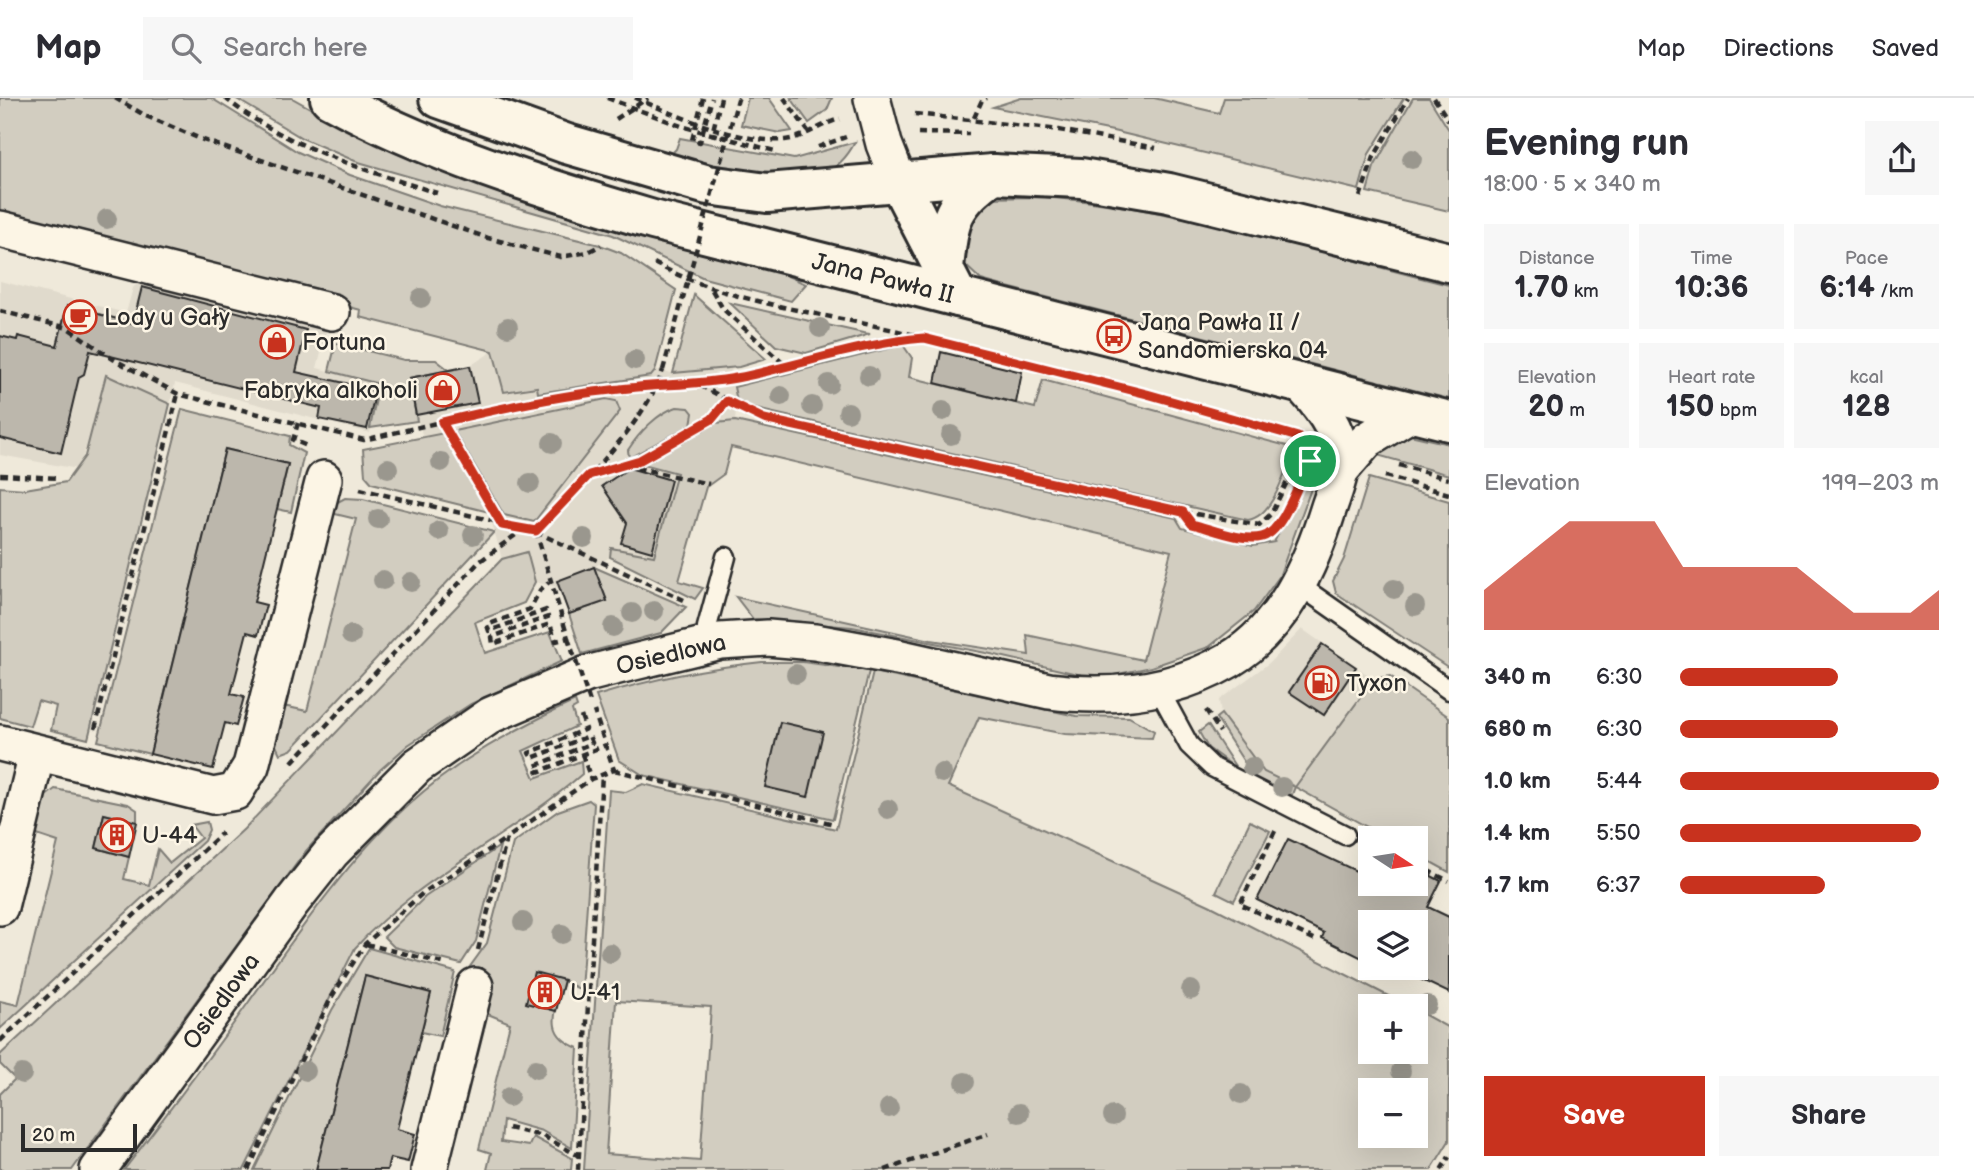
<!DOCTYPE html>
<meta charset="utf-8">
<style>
body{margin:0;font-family:"Balsamiq Sans",sans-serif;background:#f7f7f7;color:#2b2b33;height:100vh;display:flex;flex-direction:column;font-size:26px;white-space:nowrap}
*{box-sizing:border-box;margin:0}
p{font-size:23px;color:#7c7c81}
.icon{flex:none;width:38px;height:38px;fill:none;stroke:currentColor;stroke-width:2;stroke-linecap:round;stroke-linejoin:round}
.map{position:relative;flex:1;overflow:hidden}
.sheet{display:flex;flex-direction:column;background:#fff;width:525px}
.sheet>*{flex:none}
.needle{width:46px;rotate:102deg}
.buttons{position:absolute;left:1358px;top:728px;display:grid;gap:14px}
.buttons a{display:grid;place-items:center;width:70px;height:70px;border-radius:0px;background:#fff;box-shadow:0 7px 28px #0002;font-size:35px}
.scale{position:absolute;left:21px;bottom:18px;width:116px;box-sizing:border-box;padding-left:7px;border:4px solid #2b2b2b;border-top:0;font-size:19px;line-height:24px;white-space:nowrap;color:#2b2b2b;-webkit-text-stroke:5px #fcf5e5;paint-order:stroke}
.pin{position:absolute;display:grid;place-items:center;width:60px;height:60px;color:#fff;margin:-30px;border:4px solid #fff;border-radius:50%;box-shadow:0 2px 7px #0007}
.round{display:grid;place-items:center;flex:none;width:74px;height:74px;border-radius:0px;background:#f7f7f7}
.head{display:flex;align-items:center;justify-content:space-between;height:119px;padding:0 35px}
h1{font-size:38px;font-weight:700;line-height:52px}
.metrics{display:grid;grid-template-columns:repeat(3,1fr);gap:10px;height:119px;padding:7px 35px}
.metrics div{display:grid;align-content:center;border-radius:0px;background:#f7f7f7;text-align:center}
.metrics b{font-size:30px;font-weight:700}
.metrics small{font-size:19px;font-weight:400}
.metrics p{font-size:19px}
.chart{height:196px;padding:14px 35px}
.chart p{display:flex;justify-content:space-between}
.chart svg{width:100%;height:126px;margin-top:7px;fill:#c8321e;opacity:.7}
.primary-button{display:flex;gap:14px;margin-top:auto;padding:14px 35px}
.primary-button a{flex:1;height:80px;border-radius:0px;background:#c8321e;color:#fff;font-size:28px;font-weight:700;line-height:80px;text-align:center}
.primary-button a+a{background:#f7f7f7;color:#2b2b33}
ul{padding:0 35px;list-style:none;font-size:23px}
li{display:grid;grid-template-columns:112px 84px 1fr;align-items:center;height:52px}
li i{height:18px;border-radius:9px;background:#c8321e}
header{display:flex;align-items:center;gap:42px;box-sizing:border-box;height:98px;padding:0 35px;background:#fff;border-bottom:2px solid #e1e1e2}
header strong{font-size:33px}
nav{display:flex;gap:38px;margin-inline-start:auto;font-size:24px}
.search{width:490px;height:63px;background:#f7f7f7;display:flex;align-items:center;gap:18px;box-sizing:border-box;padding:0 24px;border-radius:0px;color:#7c7c81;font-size:26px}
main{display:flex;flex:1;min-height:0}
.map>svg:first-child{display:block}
</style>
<header>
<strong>Map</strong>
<div class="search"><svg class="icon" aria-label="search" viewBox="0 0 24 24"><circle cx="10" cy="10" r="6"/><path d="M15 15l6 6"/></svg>Search here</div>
<nav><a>Map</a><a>Directions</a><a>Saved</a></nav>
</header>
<main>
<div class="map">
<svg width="1449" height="1072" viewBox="0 0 1449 1072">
<rect width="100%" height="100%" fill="#efe9da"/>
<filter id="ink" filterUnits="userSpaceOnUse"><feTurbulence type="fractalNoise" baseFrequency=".0143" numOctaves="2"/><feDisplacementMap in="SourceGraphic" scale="14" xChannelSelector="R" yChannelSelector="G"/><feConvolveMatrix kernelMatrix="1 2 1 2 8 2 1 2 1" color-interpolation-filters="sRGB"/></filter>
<g filter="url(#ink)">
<!-- built -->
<g fill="#e0dacc">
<polygon points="141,181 328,226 317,270 382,287 370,335 175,285 170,306 107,277 95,325 78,371 0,357 0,183 126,215 133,190"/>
<polygon points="493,253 504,294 537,289 538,294 655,271 676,276 731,270 737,303 735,323 716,325 644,367 677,374 654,459 611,450 610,459 594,469 607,503 569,516 560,490 535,484 527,454 502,461 489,414 445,335 423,339 416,317 477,305 470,268"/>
<polygon points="1302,531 1374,581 1295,689 1264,674 1221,616 1219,602 1269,565"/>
</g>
<!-- green -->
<g fill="#d2cdc0" stroke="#7e7c76" stroke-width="2" fill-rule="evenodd">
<polygon points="0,0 211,0 298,54 350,77 440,108 600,147 621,155 676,192 655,273 651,278 538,295 537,289 504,294 493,253 360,219 361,212 0,117"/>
<polygon points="235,0 292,0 360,38 466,83 548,110 774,172 806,186 791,203 704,180 613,137 355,63 302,40"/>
<polygon points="748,0 769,0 792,33 780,35 741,27"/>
<polygon points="791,0 832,0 827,12 809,25"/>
<polygon points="1021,0 1154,0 1219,15 1224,0 1404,0 1369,56 1359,92 1113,33 993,9"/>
<polygon points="1413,0 1429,0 1449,32 1449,113 1367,94 1374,69"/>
<path d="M680 40 794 61 855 44C848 58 836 72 820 76 781 86 707 69 670 57L676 51Z"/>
<path d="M1042 99C1181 109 1315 154 1449 187V301L999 187 981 182 962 164 958 124 986 100Z"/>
<polygon points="694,197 766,261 739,269 673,275"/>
<polygon points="730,205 863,235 870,236 806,255 776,248"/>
<polygon points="336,245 404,262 436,262 449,272 409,280 417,323 370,330 379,286 329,273"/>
<path d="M903 247 912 260 909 279 1035 310 1043 282 1294 350C1285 372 1274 418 1248 422L752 310 737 303 734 289Z"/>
<polygon points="106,277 170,306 88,641 51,632 56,608 38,603 30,628 0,620 0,389 25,391 66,384 85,358"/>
<polygon points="606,301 616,303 620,313 534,424 504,417 454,333"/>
<path d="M677 309 689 310 693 315 691 327 629 360 628 352C639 335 657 315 677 309Z"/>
<polygon points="182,311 290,338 289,347 304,355 291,414 277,411 288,366 225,351 150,656 98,643"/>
<polygon points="735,323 1176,420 1182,430 1253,448 1274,444 1308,380 1316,377 1279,479 1254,513 1209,549 1151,569 1109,578 1082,577 991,556 852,529 753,521 736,499 931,542 1029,557 1027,537 1143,562 1171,453 731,349 724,376 706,389 679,483 703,490 695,501 610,459 611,450 654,458 677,375 643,366 716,325"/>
<polygon points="444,335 489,414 372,385 365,377 363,351"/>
<polygon points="1410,337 1449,346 1449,377 1370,355 1400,338"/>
<polygon points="1369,380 1449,403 1449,570 1336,495 1333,483 1344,461"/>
<polygon points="345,400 363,401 494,434 291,652 280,656 271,637 283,608 307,613 356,421 331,415 334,406"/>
<polygon points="527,454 535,484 524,505 475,524 485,555 550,534 562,563 471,606 408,647 380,672 306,753 72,1072 0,1072 0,996 15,981 0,966 0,957 244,731 502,461"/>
<polygon points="594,469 686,509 661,535 582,556 569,516 607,503"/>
<path d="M762 564H803L869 573 833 721 643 677 619 662 596 598C652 581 705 570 762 564Z"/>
<path d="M873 574 1076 618 1129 619 1154 633 1152 640 1065 636 979 619 948 688 1209 807 1408 908H1370V954H1416V912L1449 930V1043L1431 1072H584L609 692 626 694 643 686 836 731ZM616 903 711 909 700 1063 606 1056ZM1416 992V1038H1370V992Z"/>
<polygon points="1390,578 1449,619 1449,774 1416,756 1416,740 1387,740 1295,689 1291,699 1255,681 1216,620 1221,616 1264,674 1295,689 1374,581"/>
<path d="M575 603 577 609 572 612 577 628 523 653 535 680 581 663 582 676C510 739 420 778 355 850L244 1072H124C166 1017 208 962 248 905 297 836 345 765 408 707 457 662 515 631 575 603Z"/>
<polygon points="1208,627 1237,671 1208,650 1199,634"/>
<polygon points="55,691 128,706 137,712 137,724 104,716 96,750 129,759 124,781 149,787 158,751 170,765 201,740 191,727 207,724 209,732 204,743 0,931 0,903 18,907 58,744 34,736 42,701"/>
<path d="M589 702 594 706 581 892 564 883C556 914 542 935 578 950L572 1050 542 1033 503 1022 501 1044 529 1048 533 1039 572 1060 571 1072H487L491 1055 479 1051 510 925 488 916 492 884 464 877 487 845 513 745 558 713Z"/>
<polygon points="1250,723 1270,733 1234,803 1216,794"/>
<polygon points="500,748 476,843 461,866 394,849 384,839 425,799"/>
<polygon points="369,850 455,874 440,938 421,934 431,895 365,878 316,1072 254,1072 332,912"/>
</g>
<!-- building -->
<g fill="#bcb7ac" stroke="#2b2b2b" stroke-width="2">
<polygon points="142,189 306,232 296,274 376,292 367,331 319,321 321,310 90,253 84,276 79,279 61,355 0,340 0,238 17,242 18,238 57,248 67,208 133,225"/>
<polygon points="941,254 1022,274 1016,305 935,285"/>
<polygon points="470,268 478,305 416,317 409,280"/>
<polygon points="225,351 288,366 254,504 266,507 258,537 247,534 231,596 244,599 236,628 225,625 213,671 150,656"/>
<polygon points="629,370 671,382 652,454 621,445 627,425 602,388"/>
<polygon points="594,469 607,503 569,516 557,483"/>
<polygon points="1322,546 1356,569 1324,617 1289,594"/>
<polygon points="780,624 823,634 808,699 765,689"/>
<polygon points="104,716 137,724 129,759 96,750"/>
<polygon points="1288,741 1356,773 1370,748 1370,786 1416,786 1416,770 1441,783 1428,809 1449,819 1449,895 1397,870 1416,870 1416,824 1370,824 1370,864 1322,840 1324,835 1257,802"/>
<polygon points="534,874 564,882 556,913 526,905"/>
<polygon points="365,878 431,895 397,1031 415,1036 408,1064 390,1060 387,1072 316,1072"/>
</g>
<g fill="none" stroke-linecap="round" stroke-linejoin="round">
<defs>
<g id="lane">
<polyline points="1299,487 1449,592"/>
<polyline points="706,546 707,529 726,459"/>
<polyline points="1158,590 1189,647 1212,669 1345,737"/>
</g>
<g id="street">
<polyline points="872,0 884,46 899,84"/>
<polyline points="0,131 332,214"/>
<polyline points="1341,372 1367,342 1413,314"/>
<polyline points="0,645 213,698 235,694 251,668 324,381"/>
<polyline points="0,809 37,655"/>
<path d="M98 1072 292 804 331 755 417 668 491 617 587 576 622 567 720 543 768 540 815 544 897 559 1049 593C1111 601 1174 594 1229 562 1284 529 1311 467 1329 409 1335 391 1344 371 1340 352 1336 326 1317 303 1299 285"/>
<polyline points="429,1072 475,888"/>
</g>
<g id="secondary">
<path d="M330 0C431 55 543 90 653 122L1449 323"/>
<polyline points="439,0 567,46 708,87 767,95 993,76 1081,80 1169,95 1449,164"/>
<polyline points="899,84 958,199"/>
<path d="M944 170C949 122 951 105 993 76"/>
</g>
</defs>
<!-- lane casing -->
<use href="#lane" stroke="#2b2b2b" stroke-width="23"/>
<!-- street casing -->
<use href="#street" stroke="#2b2b2b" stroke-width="40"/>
<!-- secondary casing -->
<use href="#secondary" stroke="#2b2b2b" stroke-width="44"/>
<!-- path -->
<g stroke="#2b2b2b" stroke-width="4.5" stroke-dasharray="7 5" stroke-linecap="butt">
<polyline points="115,0 146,18 203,42 488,140 561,159 588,154 601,147"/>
<path d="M225 0C284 48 365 72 437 95"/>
<polyline points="607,0 681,28 775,53"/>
<path d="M635 0C676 17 740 46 785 42 804 40 821 26 840 21"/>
<polyline points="784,0 808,33"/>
<polyline points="1434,0 1449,23"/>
<polyline points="738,1 739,0"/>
<polyline points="915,16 1059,32 1156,50"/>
<polyline points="974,20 982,2 987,0"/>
<polyline points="616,21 648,0"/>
<polyline points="918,35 969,36"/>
<polyline points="818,49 846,39"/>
<polyline points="1360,99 1374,59 1408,0"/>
<path d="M654 165C728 205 817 214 898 233 1031 265 1162 300 1293 338"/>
<polyline points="712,192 723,211 786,268"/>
<path d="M0 213 68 230 113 261 178 296 364 342 521 305 618 291 697 286 764 321 1183 414 1193 426C1231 435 1262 455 1286 414"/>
<polyline points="698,286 787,269 860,249 918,240"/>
<polyline points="442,324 502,426"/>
<polyline points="298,325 293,342 307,348"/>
<polyline points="625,367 709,386"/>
<polyline points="1399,367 1449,381"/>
<path d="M592 376C636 363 699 341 727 303"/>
<polyline points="0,377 58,380"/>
<polyline points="1385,378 1449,396"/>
<path d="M360 391 536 433C577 390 644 328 663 272"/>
<polyline points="1184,414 1259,427 1271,416 1302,354"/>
<polyline points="536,433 568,540 556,543 550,526 493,546 492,539 548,519 546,512 489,533 487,527 530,511 540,492 549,484"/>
<polyline points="536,434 684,502"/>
<polyline points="1206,612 1220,634"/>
<polyline points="581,618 586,631 529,655 532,660 589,638 592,645 535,668 538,674 606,647"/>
<polyline points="95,631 178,296"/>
<polyline points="582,656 591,681"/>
<polyline points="292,664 479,464 525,430"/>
<polyline points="614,672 834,726"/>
<polyline points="1275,733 1240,806 1316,842"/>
<polyline points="1416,767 1449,783"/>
<polyline points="366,846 446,866"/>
<polyline points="478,852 507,740 591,681 614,672 594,613"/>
<polyline points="0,943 222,735"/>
<polyline points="508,1030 543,1038 579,1058"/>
<polyline points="248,1072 331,900 365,846 423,795 507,740"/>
<polyline points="578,1072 602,677"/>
<polyline points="885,1072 988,1036"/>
<polyline points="1441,1072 1449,1059"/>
</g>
<!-- lane -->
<use href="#lane" stroke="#fcf5e5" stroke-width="18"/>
<!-- street -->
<use href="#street" stroke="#fcf5e5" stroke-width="35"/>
<!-- secondary -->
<use href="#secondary" stroke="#fcf5e5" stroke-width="38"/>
<!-- path-bridge -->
<g stroke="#2b2b2b" stroke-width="4.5" stroke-dasharray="7 5" stroke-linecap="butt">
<polyline points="703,0 692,42 700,44 712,0"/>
<polyline points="721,0 712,36 728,40"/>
<polyline points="663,272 738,1"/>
<polyline points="568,540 591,607"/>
</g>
</g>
<!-- trees -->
<g fill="#9a978e">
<circle cx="1412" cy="61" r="10"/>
<circle cx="107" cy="121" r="10"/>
<circle cx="421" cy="200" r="10"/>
<circle cx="508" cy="229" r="10"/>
<circle cx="820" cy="230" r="10"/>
<circle cx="635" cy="262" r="10"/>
<circle cx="869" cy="278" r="10"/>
<circle cx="829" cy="286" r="10"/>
<circle cx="781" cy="298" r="10"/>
<circle cx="812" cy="308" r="10"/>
<circle cx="943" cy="313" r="10"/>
<circle cx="848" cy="314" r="10"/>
<circle cx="951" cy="337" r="10"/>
<circle cx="552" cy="345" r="10"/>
<circle cx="441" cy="364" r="10"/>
<circle cx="388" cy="370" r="10"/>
<circle cx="530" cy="385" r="10"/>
<circle cx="378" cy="421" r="10"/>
<circle cx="439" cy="433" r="10"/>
<circle cx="473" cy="437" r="10"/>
<circle cx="584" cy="440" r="10"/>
<circle cx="383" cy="482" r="10"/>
<circle cx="411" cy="484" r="10"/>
<circle cx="1394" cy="491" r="10"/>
<circle cx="1415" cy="508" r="10"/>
<circle cx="654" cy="513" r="10"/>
<circle cx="632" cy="515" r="10"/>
<circle cx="613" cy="529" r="10"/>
<circle cx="351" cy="537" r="10"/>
<circle cx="796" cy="576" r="10"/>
<circle cx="1252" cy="669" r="10"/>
<circle cx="942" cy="675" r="10"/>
<circle cx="1282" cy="689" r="10"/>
<circle cx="888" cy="711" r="10"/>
<circle cx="523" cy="824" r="10"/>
<circle cx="562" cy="836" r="10"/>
<circle cx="610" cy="855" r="10"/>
<circle cx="1191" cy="892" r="10"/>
<circle cx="1427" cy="907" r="10"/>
<circle cx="536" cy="971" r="10"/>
<circle cx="306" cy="973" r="10"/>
<circle cx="1401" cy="973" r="10"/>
<circle cx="22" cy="976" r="10"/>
<circle cx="965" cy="984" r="10"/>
<circle cx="1241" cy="996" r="10"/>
<circle cx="509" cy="999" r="10"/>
<circle cx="889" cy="1010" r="10"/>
<circle cx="1019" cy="1015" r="10"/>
<circle cx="1113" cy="1018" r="10"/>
</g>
</g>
<g fill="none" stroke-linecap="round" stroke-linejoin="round" filter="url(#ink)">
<defs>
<path id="route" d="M924 240 1147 296 1298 339 1310 363C1299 381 1284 434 1262 439 1242 444 1212 431 1192 426L1183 414 764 321 727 303 712 321 640 362 589 377 536 433 502 427 442 324C500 310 559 297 620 291 659 286 697 287 736 280 799 268 860 245 924 240Z"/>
</defs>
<!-- route casing -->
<use href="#route" stroke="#fff" stroke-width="14"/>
<!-- route -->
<use href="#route" stroke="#c8321e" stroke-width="9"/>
</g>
<!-- icons -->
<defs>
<symbol id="cafe-ring" viewBox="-11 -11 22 22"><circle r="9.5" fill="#fcf5e5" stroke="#c8321e" stroke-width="1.5"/><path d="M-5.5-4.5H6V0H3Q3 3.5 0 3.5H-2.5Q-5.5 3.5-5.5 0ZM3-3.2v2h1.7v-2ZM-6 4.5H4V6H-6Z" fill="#c8321e"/></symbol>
<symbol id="bus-ring" viewBox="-11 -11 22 22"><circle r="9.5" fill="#fcf5e5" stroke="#c8321e" stroke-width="1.5"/><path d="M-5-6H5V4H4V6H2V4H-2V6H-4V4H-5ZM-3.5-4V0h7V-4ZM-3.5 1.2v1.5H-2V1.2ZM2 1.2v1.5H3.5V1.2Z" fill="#c8321e"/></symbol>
<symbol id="shop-ring" viewBox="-11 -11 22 22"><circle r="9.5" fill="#fcf5e5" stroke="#c8321e" stroke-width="1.5"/><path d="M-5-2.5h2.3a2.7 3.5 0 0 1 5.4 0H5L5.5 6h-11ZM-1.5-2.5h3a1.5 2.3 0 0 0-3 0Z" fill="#c8321e"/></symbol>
<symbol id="fuel-ring" viewBox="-11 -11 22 22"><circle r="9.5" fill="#fcf5e5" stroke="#c8321e" stroke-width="1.5"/><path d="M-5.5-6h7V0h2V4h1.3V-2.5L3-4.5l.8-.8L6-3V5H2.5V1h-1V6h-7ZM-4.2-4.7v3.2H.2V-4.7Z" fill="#c8321e"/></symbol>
<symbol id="building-ring" viewBox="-11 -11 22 22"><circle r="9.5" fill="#fcf5e5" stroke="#c8321e" stroke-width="1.5"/><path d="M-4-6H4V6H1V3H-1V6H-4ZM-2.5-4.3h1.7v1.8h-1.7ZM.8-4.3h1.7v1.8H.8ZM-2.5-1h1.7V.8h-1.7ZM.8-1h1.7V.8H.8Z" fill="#c8321e"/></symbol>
</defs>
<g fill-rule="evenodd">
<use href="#cafe-ring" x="61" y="200" width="38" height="38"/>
<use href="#bus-ring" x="1095" y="219" width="38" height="38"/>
<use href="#shop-ring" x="258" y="225" width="38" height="38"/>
<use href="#shop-ring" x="424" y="273" width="38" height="38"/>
<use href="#fuel-ring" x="1303" y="566" width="38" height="38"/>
<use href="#building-ring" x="98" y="718" width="38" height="38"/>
<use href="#building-ring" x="526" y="875" width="38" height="38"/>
</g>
<g text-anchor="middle" stroke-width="5" stroke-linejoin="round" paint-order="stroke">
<!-- street labels -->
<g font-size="24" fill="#2b2b2b" stroke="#fcf5e5">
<text transform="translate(883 180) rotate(14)" y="8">Jana Pawła II</text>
<text transform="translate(671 556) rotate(-13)" y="8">Osiedlowa</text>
<text transform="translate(221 903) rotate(-54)" y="8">Osiedlowa</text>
</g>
<!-- poi labels -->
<g font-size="24" fill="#2b2b2b" stroke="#fcf5e5" text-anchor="start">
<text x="104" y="227">Lody u Gały</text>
<text x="1138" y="232">Jana Pawła II /<tspan x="1138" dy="28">Sandomierska 04</tspan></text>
<text x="302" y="252">Fortuna</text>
<text x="418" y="300" text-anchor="end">Fabryka alkoholi</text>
<text x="1346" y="593">Tyxon</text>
<text x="142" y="745">U-44</text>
<text x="570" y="902">U-41</text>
</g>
</g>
</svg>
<div class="buttons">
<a><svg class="needle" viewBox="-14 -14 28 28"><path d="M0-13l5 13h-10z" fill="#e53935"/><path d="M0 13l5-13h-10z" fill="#7c7c81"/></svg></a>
<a><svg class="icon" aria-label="layers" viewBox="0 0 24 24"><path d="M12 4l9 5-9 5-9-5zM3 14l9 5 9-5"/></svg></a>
<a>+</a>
<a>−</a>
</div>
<div class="scale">20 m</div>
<div class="pin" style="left:1310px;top:363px;background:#1e9e55"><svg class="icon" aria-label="arrive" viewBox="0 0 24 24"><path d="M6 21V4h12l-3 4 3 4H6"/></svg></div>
</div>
<section class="sheet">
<div class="head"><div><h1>Evening run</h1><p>18:00 · 5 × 340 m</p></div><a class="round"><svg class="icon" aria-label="share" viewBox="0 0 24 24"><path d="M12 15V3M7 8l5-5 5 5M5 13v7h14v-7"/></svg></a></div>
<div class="metrics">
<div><p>Distance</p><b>1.70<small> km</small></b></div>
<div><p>Time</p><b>10:36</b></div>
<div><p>Pace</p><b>6:14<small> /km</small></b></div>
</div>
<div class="metrics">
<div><p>Elevation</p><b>20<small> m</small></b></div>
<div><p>Heart rate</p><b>150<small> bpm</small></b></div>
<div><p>kcal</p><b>128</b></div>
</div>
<div class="chart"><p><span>Elevation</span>199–203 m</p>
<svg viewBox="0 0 160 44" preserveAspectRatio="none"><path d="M0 44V30L10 22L20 14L30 6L40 6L50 6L60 6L70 22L80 22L90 22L100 22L110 22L120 30L130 38L140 38L150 38L160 30V44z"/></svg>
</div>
<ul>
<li><b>340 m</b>6:30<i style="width:61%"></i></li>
<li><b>680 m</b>6:30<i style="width:61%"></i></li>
<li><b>1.0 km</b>5:44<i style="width:100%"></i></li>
<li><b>1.4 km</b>5:50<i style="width:93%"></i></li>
<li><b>1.7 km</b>6:37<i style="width:56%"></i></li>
</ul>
<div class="primary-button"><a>Save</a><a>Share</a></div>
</section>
</main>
